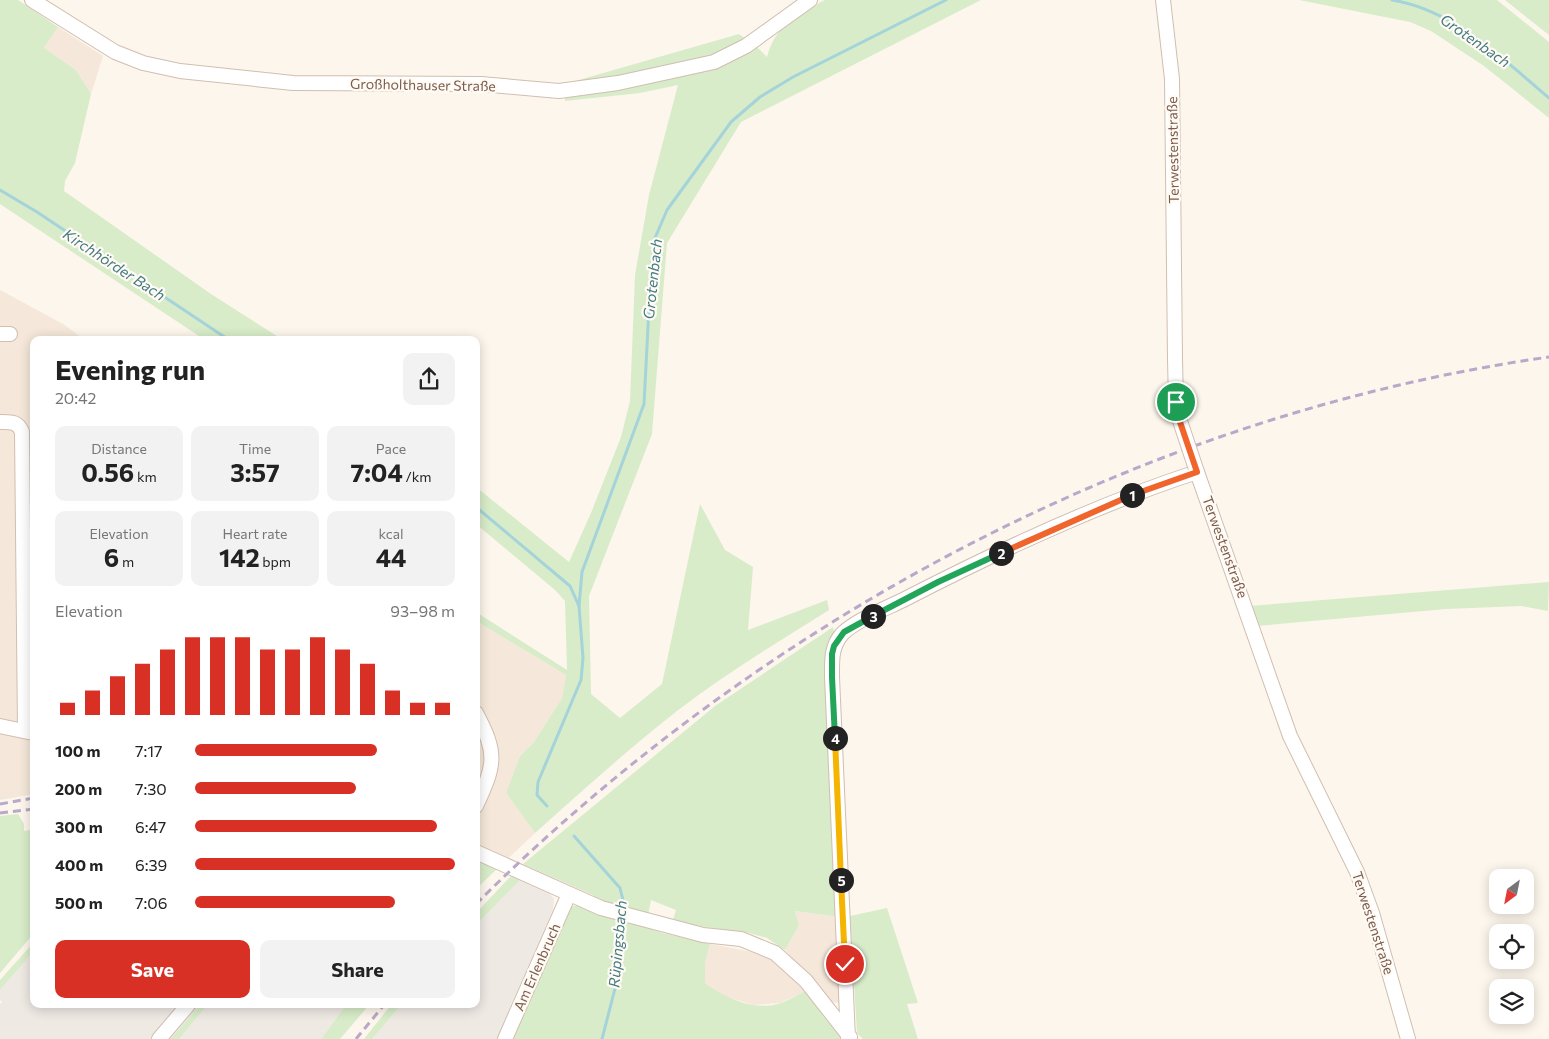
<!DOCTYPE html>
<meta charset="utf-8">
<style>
body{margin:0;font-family:Commissioner,sans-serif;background:#f2f2f2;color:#222;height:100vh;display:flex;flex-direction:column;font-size:19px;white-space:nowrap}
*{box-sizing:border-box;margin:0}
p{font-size:16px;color:#767676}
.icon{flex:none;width:28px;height:28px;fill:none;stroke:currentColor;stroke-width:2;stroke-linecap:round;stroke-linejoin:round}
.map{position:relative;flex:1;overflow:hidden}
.drawer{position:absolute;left:30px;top:336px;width:450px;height:672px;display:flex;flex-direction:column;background:#fff;border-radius:10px;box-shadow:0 2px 12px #0003}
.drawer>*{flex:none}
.needle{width:32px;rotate:212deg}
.fabs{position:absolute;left:1489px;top:869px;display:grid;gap:10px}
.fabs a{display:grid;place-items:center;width:45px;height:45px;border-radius:10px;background:#fff;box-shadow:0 2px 12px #0003;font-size:25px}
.pin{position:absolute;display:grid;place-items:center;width:42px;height:42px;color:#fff;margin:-21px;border:2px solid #fff;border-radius:50%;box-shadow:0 1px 5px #0007}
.km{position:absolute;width:25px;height:25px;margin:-12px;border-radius:50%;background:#222;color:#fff;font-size:14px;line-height:25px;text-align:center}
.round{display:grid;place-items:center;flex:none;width:52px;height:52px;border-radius:10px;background:#f2f2f2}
.headline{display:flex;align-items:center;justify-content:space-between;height:85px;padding:0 25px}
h1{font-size:28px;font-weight:700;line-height:38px}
.stats{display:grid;grid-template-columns:repeat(3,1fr);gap:8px;height:85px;padding:5px 25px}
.stats div{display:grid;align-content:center;border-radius:10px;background:#f2f2f2;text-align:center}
.stats b{font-size:25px;font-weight:700}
.stats small{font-size:14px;font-weight:400}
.stats p{font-size:14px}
.chart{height:140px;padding:10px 25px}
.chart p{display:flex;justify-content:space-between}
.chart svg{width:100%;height:90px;margin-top:5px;stroke:#d93025;stroke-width:6}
.button{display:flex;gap:10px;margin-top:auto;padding:10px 25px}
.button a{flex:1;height:58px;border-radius:10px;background:#d93025;color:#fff;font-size:20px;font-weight:700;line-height:58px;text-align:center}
.button a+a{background:#f2f2f2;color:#222}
ul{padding:0 25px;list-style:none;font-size:16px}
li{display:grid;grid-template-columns:80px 60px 1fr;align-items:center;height:38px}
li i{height:12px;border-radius:6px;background:#d93025}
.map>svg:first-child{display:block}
</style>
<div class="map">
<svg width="1549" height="1039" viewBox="0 0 1549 1039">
<rect width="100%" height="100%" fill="#fdf6ec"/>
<!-- residential -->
<g fill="#f5e8da">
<polygon points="58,27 103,56 91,94 76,70 44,48"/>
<polygon points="0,290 63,324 85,340 34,340 34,794 0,800"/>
<polygon points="476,621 566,675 562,698 534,742 520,756 506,793 535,833 498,868 476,858"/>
<polygon points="795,911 840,917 840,1003 831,1002 785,950 799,925"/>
<polygon points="710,944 758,953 777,963 793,975 806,991 780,1003 753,1005 724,996 705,983 705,963"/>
</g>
<!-- industrial -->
<g fill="#efe9e4">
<polygon points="521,879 547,890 554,899 553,910 499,1039 372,1039 401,1005 476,1005 476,925"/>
<polygon points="34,951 34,1005 346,1005 321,1039 0,1039 0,1004 2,1002 0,1000 0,990"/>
</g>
<!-- green -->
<g fill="#d8ecc9">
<polygon points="0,0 18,0 58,27 44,48 76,70 91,94 75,163 65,181 64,191 211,294 283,340 205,340 0,204"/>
<path d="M825 0H981L741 122 667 243 652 434 589 596 591 694 620 718 662 684 700 504 725 550 753 567 748 630 827 600 829 610C778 642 725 674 677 711 627 750 581 792 535 833L506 793 520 756 534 742 562 698 566 675 476 621V612L567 670 565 601 555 590 476 524V487L569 562 591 513 621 437 630 401 635 275 649 195 678 85 640 93 565 101V84L739 34 757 47 767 57C775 26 798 13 825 0Z"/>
<polygon points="1299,0 1497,0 1549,42 1549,118 1484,66 1431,31 1410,22"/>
<polygon points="1505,0 1549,0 1549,35 1510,4"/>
<polygon points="1549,582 1548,611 1521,606 1446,609 1257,626 1249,606"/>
<polygon points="833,627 835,636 840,917 795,911 799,925 785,950 767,938 749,933 705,927 673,920 676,910 651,900 648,915 596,899 593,895 523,864 715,706"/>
<polygon points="18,814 24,824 24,831 30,830 33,834 34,933 0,973 0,816"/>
<polygon points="476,858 498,868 476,889"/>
<polygon points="512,875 521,879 476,925 476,913"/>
<path d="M580 905 662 933 710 944 705 963V983C726 998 755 1012 781 1003 790 1000 798 994 806 991L842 1039H510L567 907Z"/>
<polygon points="887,908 918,1003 907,1004 918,1039 863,1039 857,1033 850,916"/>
<polygon points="34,942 34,951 0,990 0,980"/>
<polygon points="200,1005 207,1005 179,1039 171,1039"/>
<polygon points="346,1005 369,1005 340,1039 321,1039"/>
<polygon points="391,1005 401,1005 372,1039 364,1039"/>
</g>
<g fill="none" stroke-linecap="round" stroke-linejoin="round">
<!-- stream -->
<g stroke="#a5d3da" stroke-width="3">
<path d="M1392 0C1454 10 1503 59 1549 98"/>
<polyline points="0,190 37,212 229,340"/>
<polyline points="476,507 570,586 579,606"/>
<polyline points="547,806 537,795 538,782 581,680 583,658 579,606 582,572 644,404 651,269 655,238 667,210 731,122 760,97 793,77 946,0"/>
<polyline points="574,836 620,888 623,900 623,910"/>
<polyline points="602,1039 618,977 622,918"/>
</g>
<defs>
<g id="minor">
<polyline points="32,0 115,52 143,63 180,71 293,83 481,84 559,91 618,83 714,62 746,46 810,0"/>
<polyline points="1163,0 1172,79 1175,359 1176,402 1180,421"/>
<polyline points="0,334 10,334"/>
<path d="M0 422C10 422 18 421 22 432L25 731"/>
<path d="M476 713C498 754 495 765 476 806"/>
<polyline points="0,726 33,733"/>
<polyline points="476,852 601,908 703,935 741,939 775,953 806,981 850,1037"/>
<polyline points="159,1039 188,1005"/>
<polyline points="505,1039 569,894"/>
<path d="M848 1039 832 677C832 660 831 647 842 634 856 620 887 608 905 599 998 551 1098 504 1197 472L1290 736 1357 872 1372 913 1408 1039"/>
</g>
</defs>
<!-- minor casing -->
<use href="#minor" stroke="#d1beb0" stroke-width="16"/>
<!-- minor -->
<use href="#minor" stroke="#fff" stroke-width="14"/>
<!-- rail -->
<g stroke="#b9a8c9" stroke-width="3" stroke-dasharray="8 5" stroke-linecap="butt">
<polyline points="0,804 34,798"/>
<polyline points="0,813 34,809"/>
<path d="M476 904C763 618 1146 414 1549 357"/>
<polyline points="356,1039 384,1005"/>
</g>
<defs>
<polyline id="minor-bridge" points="1180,421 1197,472"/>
</defs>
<!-- minor-bridge casing -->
<use href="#minor-bridge" stroke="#d1beb0" stroke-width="16" stroke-linecap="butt"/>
<!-- minor-bridge -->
<use href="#minor-bridge" stroke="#fff" stroke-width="14"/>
</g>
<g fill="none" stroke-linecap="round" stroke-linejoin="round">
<defs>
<polyline id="split-1" points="1132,495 1197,472 1180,422 1176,402"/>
<polyline id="split-2" points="1001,553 1132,495"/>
<polyline id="split-3" points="873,616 938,582 1001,553"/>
<polyline id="split-4" points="835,738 832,677 832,654 834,646 844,632 873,616"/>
<polyline id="split-5" points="835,738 841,880"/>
<polyline id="split-6" points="841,880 845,964"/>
</defs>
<!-- split-1 casing -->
<use href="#split-1" stroke="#fff" stroke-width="10"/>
<!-- split-2 casing -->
<use href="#split-2" stroke="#fff" stroke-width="10"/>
<!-- split-3 casing -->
<use href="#split-3" stroke="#fff" stroke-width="10"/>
<!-- split-4 casing -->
<use href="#split-4" stroke="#fff" stroke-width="10"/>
<!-- split-5 casing -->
<use href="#split-5" stroke="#fff" stroke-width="10"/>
<!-- split-6 casing -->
<use href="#split-6" stroke="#fff" stroke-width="10"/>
<!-- split-1 -->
<use href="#split-1" stroke="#f0652b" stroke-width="6"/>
<!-- split-2 -->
<use href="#split-2" stroke="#f0652b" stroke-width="6"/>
<!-- split-3 -->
<use href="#split-3" stroke="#22a559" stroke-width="6"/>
<!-- split-4 -->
<use href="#split-4" stroke="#22a559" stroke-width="6"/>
<!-- split-5 -->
<use href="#split-5" stroke="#f5b400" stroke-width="6"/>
<!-- split-6 -->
<use href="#split-6" stroke="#f5b400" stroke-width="6"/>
</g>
<g text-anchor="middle" stroke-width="4.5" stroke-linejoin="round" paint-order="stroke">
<!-- street labels -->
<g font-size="14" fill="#7a5c4d" stroke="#fffaf3">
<text transform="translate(423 85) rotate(1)" y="5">Großholthauser Straße</text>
<text transform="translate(1173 150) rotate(-91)" y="5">Terwestenstraße</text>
<text transform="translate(1225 547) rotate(70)" y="5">Terwestenstraße</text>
<text transform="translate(1373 923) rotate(72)" y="5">Terwestenstraße</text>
<text transform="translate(537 967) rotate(-66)" y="5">Am Erlenbruch</text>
</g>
<!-- water labels -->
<g font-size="15" font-style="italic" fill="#437c86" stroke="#fffaf3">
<text transform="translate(1475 41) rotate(35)" y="5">Grotenbach</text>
<text transform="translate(114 265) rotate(33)" y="5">Kirchhörder Bach</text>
<text transform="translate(653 279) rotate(-84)" y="5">Grotenbach</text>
<text transform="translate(618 944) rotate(-85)" y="5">Rüpingsbach</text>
</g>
</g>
</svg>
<div class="fabs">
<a><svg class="needle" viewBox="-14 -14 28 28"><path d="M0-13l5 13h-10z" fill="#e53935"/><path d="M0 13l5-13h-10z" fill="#767676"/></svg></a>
<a><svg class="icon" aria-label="locate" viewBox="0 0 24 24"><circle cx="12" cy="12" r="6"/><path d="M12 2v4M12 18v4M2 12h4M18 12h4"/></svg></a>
<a><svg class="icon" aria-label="layers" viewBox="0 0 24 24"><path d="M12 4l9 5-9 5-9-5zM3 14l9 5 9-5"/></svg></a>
</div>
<div class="pin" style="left:1176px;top:402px;background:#1e9e55"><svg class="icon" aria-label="arrive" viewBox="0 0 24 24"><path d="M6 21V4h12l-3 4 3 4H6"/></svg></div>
<div class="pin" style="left:845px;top:964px;background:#d93025"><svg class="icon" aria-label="check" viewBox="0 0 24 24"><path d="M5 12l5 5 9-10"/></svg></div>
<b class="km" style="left:1132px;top:495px">1</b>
<b class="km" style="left:1001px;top:553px">2</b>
<b class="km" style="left:873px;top:616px">3</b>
<b class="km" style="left:835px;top:738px">4</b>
<b class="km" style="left:841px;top:880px">5</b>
<section class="drawer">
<div class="headline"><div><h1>Evening run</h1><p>20:42</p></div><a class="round"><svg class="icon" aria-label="share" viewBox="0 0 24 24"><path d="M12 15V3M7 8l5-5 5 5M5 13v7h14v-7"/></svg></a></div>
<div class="stats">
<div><p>Distance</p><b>0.56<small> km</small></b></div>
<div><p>Time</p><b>3:57</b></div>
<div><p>Pace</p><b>7:04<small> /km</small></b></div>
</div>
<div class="stats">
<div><p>Elevation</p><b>6<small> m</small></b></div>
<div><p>Heart rate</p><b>142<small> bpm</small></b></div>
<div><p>kcal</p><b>44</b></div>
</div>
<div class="chart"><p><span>Elevation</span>93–98 m</p>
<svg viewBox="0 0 160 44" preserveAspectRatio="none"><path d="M5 44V38M15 44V32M25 44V25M35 44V19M45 44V12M55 44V6M65 44V6M75 44V6M85 44V12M95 44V12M105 44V6M115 44V12M125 44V19M135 44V32M145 44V38M155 44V38"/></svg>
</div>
<ul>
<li><b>100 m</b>7:17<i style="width:70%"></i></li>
<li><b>200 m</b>7:30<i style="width:62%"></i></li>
<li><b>300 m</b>6:47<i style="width:93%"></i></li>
<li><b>400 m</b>6:39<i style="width:100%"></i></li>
<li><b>500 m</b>7:06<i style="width:77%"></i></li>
</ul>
<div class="button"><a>Save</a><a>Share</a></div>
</section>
</div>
